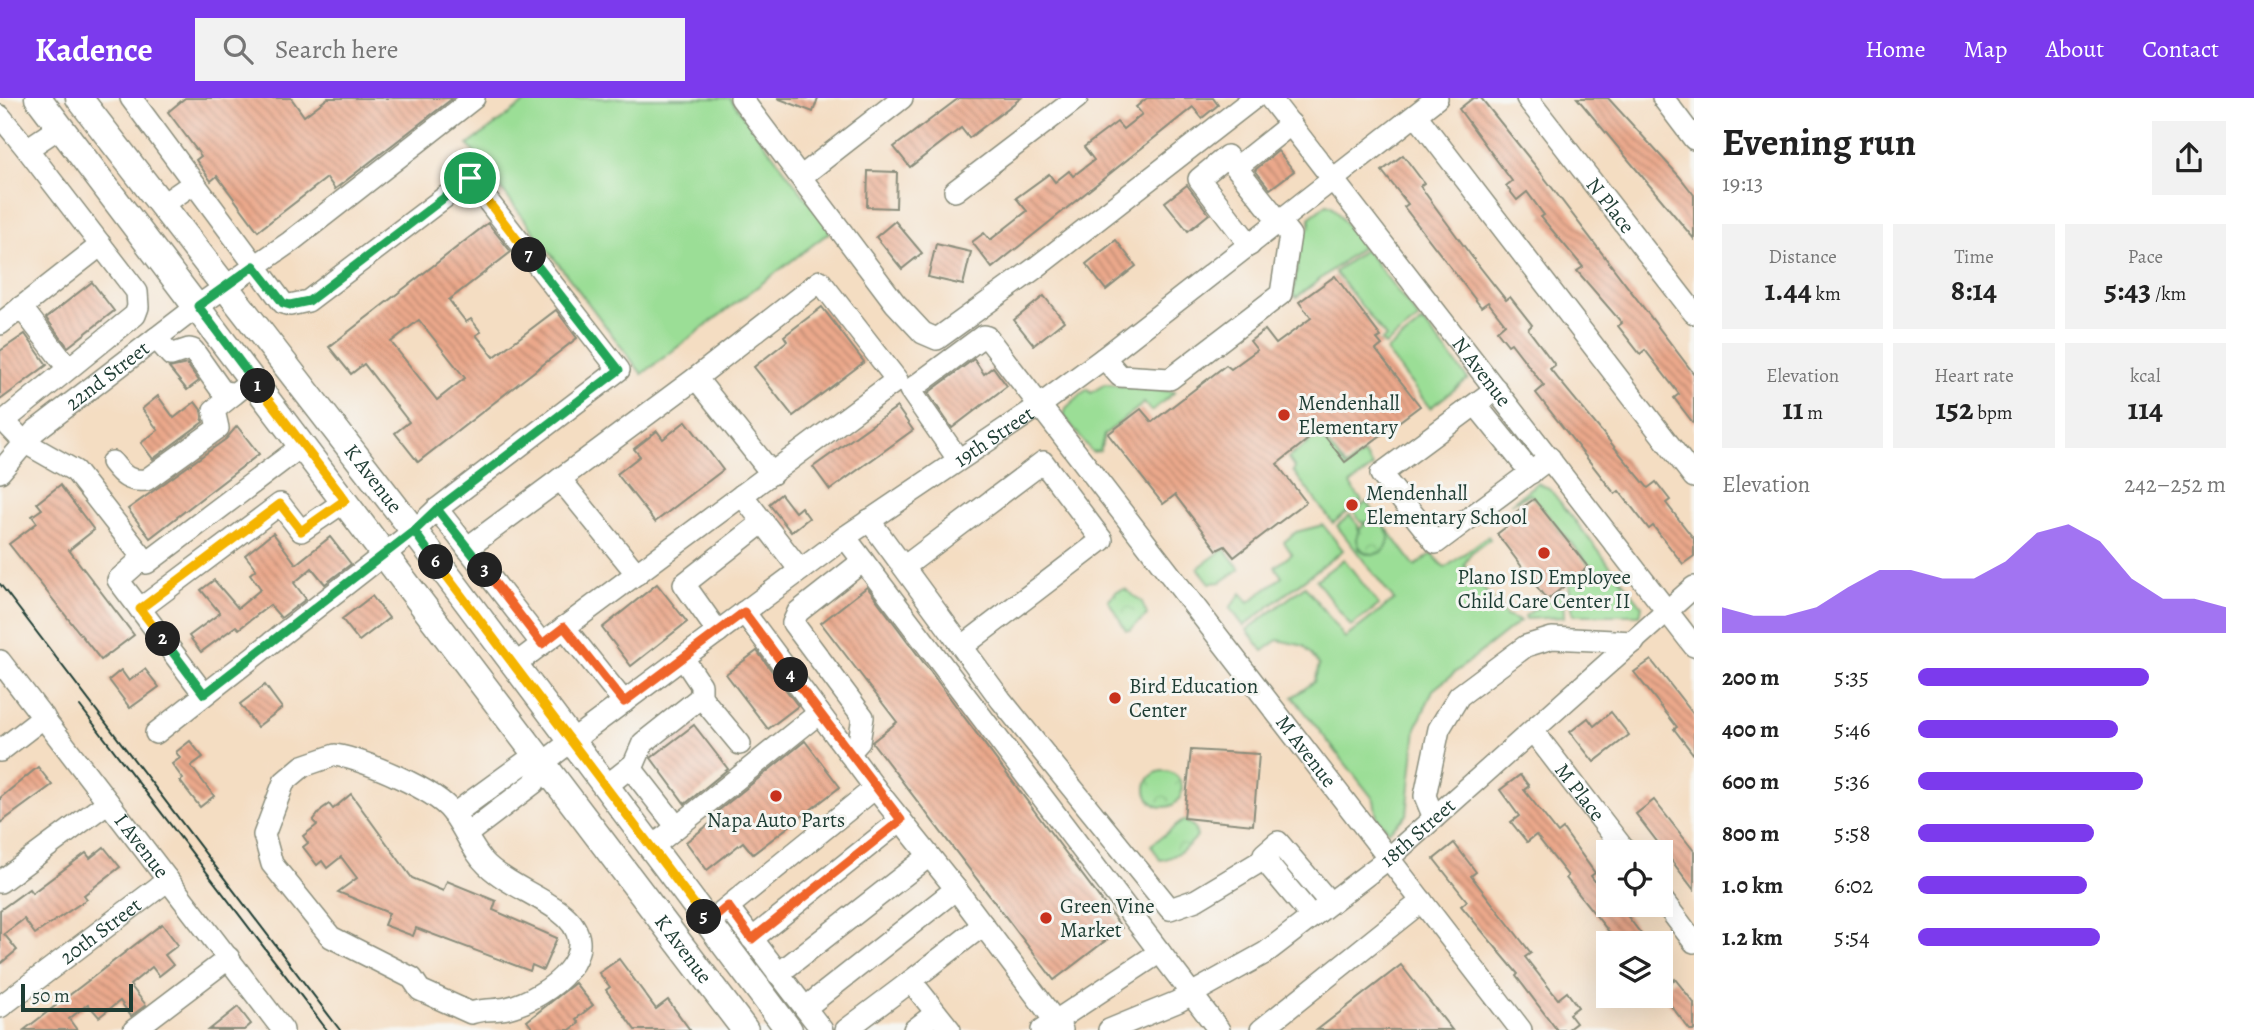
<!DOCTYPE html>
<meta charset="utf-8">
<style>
body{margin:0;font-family:Alegreya,serif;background:#f2f2f2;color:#222;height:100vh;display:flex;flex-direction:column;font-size:26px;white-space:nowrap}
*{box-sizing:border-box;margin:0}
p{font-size:23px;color:#767676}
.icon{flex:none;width:38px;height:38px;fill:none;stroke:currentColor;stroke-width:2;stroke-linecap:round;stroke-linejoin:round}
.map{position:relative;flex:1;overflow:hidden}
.sheet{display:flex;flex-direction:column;background:#fff;width:560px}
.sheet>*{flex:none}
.fabs{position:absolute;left:1596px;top:742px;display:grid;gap:14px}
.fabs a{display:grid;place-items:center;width:77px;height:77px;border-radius:0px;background:#fff;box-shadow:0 7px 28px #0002;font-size:35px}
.scale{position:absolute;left:21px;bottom:18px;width:112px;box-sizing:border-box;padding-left:7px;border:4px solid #1f3d34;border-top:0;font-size:19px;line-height:24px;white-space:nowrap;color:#1f3d34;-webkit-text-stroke:5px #f6f6f2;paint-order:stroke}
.pin{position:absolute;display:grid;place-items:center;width:60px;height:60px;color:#fff;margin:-30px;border:4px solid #fff;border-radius:50%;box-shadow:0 2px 7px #0007}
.km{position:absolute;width:35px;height:35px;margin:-18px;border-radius:50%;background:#222;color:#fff;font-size:19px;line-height:35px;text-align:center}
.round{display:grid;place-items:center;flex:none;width:74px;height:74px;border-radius:0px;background:#f2f2f2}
.headline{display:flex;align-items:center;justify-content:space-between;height:119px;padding:0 28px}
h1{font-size:38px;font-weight:600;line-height:52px}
.metrics{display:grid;grid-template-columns:repeat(3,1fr);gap:10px;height:119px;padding:7px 28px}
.metrics div{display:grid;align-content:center;border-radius:0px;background:#f2f2f2;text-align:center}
.metrics b{font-size:30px;font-weight:600}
.metrics small{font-size:19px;font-weight:400}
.metrics p{font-size:19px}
.chart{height:196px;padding:14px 28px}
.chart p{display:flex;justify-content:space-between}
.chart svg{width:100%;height:126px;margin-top:7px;fill:#7c3aed;opacity:.7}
ul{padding:0 28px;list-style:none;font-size:23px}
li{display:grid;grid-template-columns:112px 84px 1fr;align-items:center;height:52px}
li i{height:18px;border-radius:9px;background:#7c3aed}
header{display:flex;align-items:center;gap:42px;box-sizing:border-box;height:98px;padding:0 35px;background:#7c3aed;color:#fff}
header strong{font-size:33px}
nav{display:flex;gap:38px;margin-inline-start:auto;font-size:24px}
.search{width:490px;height:63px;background:#f2f2f2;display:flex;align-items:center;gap:18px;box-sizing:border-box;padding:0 24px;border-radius:0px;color:#767676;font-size:26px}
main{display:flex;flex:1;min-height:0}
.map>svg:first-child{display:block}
</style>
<header>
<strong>Kadence</strong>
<div class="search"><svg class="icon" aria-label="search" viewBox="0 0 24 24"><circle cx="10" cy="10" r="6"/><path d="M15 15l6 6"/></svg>Search here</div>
<nav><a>Home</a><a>Map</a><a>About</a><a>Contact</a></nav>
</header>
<main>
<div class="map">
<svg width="1694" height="932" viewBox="0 0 1694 932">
<defs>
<pattern id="park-crowns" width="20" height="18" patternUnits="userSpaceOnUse" patternTransform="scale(1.75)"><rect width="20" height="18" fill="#9bde96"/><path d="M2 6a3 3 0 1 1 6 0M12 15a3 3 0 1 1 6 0" fill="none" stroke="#85bf82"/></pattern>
<pattern id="building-back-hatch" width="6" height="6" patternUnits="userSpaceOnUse" patternTransform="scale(1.75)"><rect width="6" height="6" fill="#eba88b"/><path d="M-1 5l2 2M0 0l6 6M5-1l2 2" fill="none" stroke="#be8a72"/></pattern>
</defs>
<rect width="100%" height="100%" fill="#f6f6f2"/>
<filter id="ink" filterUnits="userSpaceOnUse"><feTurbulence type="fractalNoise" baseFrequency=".0143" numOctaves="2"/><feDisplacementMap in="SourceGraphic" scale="14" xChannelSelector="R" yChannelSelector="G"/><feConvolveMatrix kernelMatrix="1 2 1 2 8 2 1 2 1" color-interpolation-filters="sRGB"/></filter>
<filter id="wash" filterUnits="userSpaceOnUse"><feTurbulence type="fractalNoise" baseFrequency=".00686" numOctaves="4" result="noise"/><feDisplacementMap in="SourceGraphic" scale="28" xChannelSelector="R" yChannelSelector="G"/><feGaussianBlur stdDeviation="1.57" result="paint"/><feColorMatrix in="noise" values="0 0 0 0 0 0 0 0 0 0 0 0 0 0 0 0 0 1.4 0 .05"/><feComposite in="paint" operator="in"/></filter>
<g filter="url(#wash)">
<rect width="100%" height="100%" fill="#f4ddc2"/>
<!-- grass -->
<g fill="#9bde96" stroke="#5d8e65" stroke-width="2">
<polygon points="531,0 730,0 831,133 642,276 468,47"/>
<polygon points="1327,106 1332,108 1363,148 1297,199 1293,197 1302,135 1310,129 1310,119"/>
<polygon points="1365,151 1419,221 1385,247 1381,243 1386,239 1335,174"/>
<polygon points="1423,224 1468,281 1430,310 1386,253"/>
<polygon points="1105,286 1175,294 1151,313 1144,305 1104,337 1100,353 1092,354 1064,318 1066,310 1087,291 1091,295"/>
<polygon points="1320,336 1346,369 1363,356 1373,369 1350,387 1362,403 1333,425 1293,373 1295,370 1288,360"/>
<polygon points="1537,385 1549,390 1642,508 1640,517 1573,517 1569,487 1591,469 1530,396 1510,406"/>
<polygon points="1367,404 1415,468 1432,456 1445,470 1488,438 1490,441 1471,455 1464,467 1506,518 1520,523 1433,592 1416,630 1407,717 1389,733 1377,720 1374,702 1293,599 1314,584 1319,567 1304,548 1278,542 1263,553 1247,532 1305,488 1345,540 1394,502 1337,428 1350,417 1358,427 1358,450 1367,456 1383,453 1389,440 1384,428 1375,422 1362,425 1354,414"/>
<polygon points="1323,427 1343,452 1244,528 1230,510 1241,495 1249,504 1282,479 1275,469 1292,456 1284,444 1296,434"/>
<polygon points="1224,451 1240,471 1221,484 1210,485 1198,470"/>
<polygon points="1344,461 1379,507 1351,528 1316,482"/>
<polygon points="1559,494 1563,495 1564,519 1526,521 1525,518"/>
</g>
<!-- park -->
<g fill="url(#park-crowns)" stroke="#5d8e65" stroke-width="2">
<circle cx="1373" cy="440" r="16"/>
<polygon points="1125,491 1142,504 1147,517 1130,532 1126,532 1108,502 1117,493"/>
<circle cx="1164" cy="691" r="18"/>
<path d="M1184 722 1194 729 1197 738C1190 748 1173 761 1160 762L1151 747Z"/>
</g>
<g id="blocks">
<!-- building -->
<g fill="url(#building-back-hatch)" fill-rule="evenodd">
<polygon points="185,0 291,0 304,18 328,0 453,0 335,91 327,80 258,133 217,78 211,83 196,62 201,58 168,14"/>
<polygon points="777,0 818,0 813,14"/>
<polygon points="959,0 1021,0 969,40 961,30 910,69 894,49"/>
<polygon points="1147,0 1213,0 1218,7 1202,20 1193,9 992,170 972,144 984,135 990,142 1027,113 1016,100 1049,76 1055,84 1069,73 1073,78 1094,62 1084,49 1117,24 1123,31 1142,16 1136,9"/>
<polygon points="1473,0 1481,0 1534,66 1694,276 1694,326 1674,300 1679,296 1645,252 1640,256 1618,228 1622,225 1577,173 1583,169 1541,119 1544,117 1527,94 1517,102 1506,88 1512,83 1459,11"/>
<polygon points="1577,0 1608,0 1679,78 1694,97 1694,141"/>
<polygon points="1278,53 1294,73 1270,91 1255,72"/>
<polygon points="1403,57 1424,85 1420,88 1472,159 1506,202 1510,199 1532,227 1528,231 1555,267 1550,271 1648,390 1656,384 1670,402 1666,405 1694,441 1694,458 1683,466 1653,428 1649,431 1619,393 1615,396 1536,295 1544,288 1511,245 1508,247 1497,233 1505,226 1488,204 1481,209 1404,109 1408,106 1382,73"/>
<polygon points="868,73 897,74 896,110 867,109"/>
<polygon points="1187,87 1209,116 1188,133 1165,104"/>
<polygon points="895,123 922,155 902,171 876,139"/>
<path d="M488 125 511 154 449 202 466 224 471 221 481 234 476 237 494 259 556 212 577 240 418 364 395 335 409 324 364 266 351 276 329 249ZM419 222 465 280 437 302 391 244Z"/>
<polygon points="1116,142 1136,168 1106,192 1086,166"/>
<polygon points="936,146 971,154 963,187 928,179"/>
<polygon points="1335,178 1381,239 1377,241 1382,247 1376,252 1420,308 1345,364 1320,332 1277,366 1306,404 1234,459 1225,448 1217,452 1175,397 1163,406 1108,336 1141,311 1152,324 1226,267 1231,271 1257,252 1250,243 1265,232 1276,246 1311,220 1299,204"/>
<polygon points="92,184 114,213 68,249 46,220"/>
<polygon points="1044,198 1064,223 1034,247 1014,222"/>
<polygon points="822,209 864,264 793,318 754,269 787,243 784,238"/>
<polygon points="25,236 47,267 0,302 0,253"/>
<polygon points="974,261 984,276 993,269 1007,288 952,330 928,295"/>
<polygon points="187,266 199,283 187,292 169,270"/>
<polygon points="158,298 174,320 195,304 201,312 203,324 153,361 141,345 158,332 142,311"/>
<polygon points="897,309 913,332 830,392 813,369"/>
<polygon points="686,323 723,372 655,424 617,376 640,358 634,351 657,333 663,341"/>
<polygon points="237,328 259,356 150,440 128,411 226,341"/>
<polygon points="60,387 94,432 69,452 134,537 101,562 9,446 37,425 32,418 42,411 37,405"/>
<polygon points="781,396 795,414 801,409 809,420 791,434 769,406"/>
<polygon points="1534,401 1588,469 1547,502 1497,436 1510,426 1508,424 1512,417"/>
<polygon points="273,435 296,466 330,439 351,466 325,486 312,470 294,485 306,501 281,520 270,507 239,531 236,528 201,554 189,538 220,515 201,492 214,482 238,510 261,491 250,476 256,471 245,457"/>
<polygon points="657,486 687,524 631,568 602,530"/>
<polygon points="867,489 1122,830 1054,882 872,644 897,624 821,525"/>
<polygon points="372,498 389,520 359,543 342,521"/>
<polygon points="757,553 798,608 768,631 726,576"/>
<polygon points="1651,562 1694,617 1694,657 1674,631 1677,629 1634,574"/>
<polygon points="145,571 159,589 130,610 109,582 121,572 129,583"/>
<polygon points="265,587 282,610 257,629 240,606"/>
<polygon points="1611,614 1629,637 1594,664 1570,634 1588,620 1594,628"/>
<polygon points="694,627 728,671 685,706 651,660"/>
<polygon points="190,643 203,659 191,668 214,698 200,709 180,683 183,681 172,666 180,660 176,654"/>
<polygon points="805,643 840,689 753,756 743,744 707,772 686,744 721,717 718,713"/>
<polygon points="1191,652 1259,656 1253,727 1184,720"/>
<polygon points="38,669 52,687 0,725 0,700"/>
<polygon points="1520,677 1529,688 1524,692 1558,735 1563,731 1595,775 1591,778 1608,801 1608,807 1619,807 1648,845 1618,845 1566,780 1568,778 1536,737 1527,744 1511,724 1519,718 1500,692"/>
<polygon points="351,696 412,780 443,793 447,783 496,803 493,812 557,840 543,872 532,867 530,873 416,830 413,838 384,827 389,815 338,794 357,780 341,759 327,770 322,763 317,767 303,749 308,745 303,738 317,727 313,723 322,711 329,706 333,711"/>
<polygon points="1654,702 1694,753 1694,792 1636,716"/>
<polygon points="1454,745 1476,774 1471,778 1531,855 1525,859 1558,901 1567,894 1578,909 1569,916 1576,925 1567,932 1557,932 1516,878 1518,876 1461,808 1467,803 1434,761"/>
<polygon points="104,749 120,769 84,797 87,801 35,836 24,821 4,836 17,852 0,866 0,812 29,791 32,795 86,755 90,760"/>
<polygon points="162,826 178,847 165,857 173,867 159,878 152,869 130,887 146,907 131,918 120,903 99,919 88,906 69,921 77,932 24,932"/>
<polygon points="619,861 656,911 668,902 690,932 635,932 606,892 610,889 599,875"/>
<polygon points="1401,867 1452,932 1317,932"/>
<polygon points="1675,881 1694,905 1694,932 1690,932 1661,895"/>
<polygon points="575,885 593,907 576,921 579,925 570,932 534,932 527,923"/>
<polygon points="238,909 251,926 244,932 209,932"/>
</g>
</g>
</g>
<g filter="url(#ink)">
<use href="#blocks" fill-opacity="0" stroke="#8a8d7b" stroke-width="2"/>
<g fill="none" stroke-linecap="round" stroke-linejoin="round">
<defs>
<g id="minor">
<polyline points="131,0 283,205 290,207 308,203 470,80 619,272 437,411 414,433 156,635"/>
<polyline points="741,0 895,205 923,235 937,241 1034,171 1254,0"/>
<path id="s1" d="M1270 0 1694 548"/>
<path id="s2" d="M1527 0 1694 215"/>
<polyline points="1663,0 1694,41"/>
<polyline points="1416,17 1694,379"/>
<polyline points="0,18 27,51 60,29"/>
<polyline points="1237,69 1291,26"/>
<polyline points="802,78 902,0"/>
<polyline points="955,93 1077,0"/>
<polyline points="162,107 194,85"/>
<polyline points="21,209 68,270"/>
<polyline points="0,226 101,147"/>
<polyline points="156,240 171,257 189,251 193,252 222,293 234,296 243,289"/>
<polyline points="1104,260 1120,278 1170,281 1281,196 1290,137 1227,58 1199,81 1250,147"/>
<polyline points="1496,291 1381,376 1436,445 1550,360"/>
<polyline points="1476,307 1531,375"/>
<polyline points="4,323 135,217 138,209 137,194 27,51"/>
<polyline points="0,324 4,323 24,344 75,373 147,465 303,347"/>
<path id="s3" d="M958 361 910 292 983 238 987 239 1521 932"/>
<path d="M112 364C123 378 129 384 146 382L218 330 214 312 234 296"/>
<path id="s4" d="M0 374 35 333 198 208 290 144 474 0"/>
<polyline points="560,381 637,476"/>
<polyline points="742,397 800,472"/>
<polyline points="437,411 542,546 513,568"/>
<polyline points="869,422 1001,602 1170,811 1196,802 1266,760"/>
<polyline points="845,439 1219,932"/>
<polyline points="467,450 696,280"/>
<polyline points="143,460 118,482 140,511 280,406 301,433 345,403"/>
<polyline points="904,469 1043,364 1102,442 963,548"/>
<polyline points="140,511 204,596"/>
<polyline points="744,514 875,690"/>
<polyline points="564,529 624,604"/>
<polyline points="718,534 684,486 763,424"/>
<polyline points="542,546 897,282 820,183 696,280 772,376"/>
<path id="s5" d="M0 563 283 932"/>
<polyline points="701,599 740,646"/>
<path id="s6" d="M1533 633 1626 754"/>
<polyline points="0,653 44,619"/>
<polyline points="849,655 859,644 863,619 793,525 798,514 863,463"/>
<path d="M335 657C364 662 435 691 452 714 465 731 472 753 487 767 507 786 536 796 559 813 612 852 548 900 507 910 494 913 484 910 471 915L420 892 412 880 331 839 272 766 264 737 284 684 303 668Z"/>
<polyline points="630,669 677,729"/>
<polyline points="605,689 634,666 643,645 701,599 701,587 683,560"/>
<polyline points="454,716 524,665 543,665"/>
<polyline points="1434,720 1425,698 1439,631 1459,598 1526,548 1552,540 1634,544"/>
<path id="s7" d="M467 736 534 685 543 665 570 644 845 439 1039 308 1104 260 1437 0"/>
<polyline points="651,750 819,615"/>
<polyline points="0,784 108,704"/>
<polyline points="956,791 1062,932"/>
<polyline points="1661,800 1694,844"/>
<polyline points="1312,819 1271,770 1264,756 1278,744 1330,805"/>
<polyline points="708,825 875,690 956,791 805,910 728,809"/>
<polyline points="752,841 901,722"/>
<polyline points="778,876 929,758"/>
<path id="s8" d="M0 909 168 782"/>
<polyline points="805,910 822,932"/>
<polyline points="134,932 229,860"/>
<polyline points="846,932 911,883"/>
<polyline points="914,932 936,915"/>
<polyline points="950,932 911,883 983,827"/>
<polyline points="1042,932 1160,854"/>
<path id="s9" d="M1109 932 1177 904 1265 855 1389 760 1694 489"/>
<polyline points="1261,932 1422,803"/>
</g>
<g id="major">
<path id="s10" d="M38 0 745 932"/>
<path id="s11" d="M79 0 414 433 789 932"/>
</g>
</defs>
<!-- minor casing -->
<use href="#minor" stroke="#8a8d7b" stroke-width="24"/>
<!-- major casing -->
<use href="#major" stroke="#8a8d7b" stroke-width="29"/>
<!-- minor -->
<use href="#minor" stroke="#fff" stroke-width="21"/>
<!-- major -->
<use href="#major" stroke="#fff" stroke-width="26"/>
<!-- tram -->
<g stroke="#1f3d34" stroke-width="2">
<polyline points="0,486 340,932"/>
<polyline points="80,608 327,932"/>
</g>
</g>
</g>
<g fill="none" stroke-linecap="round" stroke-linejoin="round" filter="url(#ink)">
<defs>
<polyline id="split-1" points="258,288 198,208 254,168 283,205 290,207 309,203 470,80"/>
<polyline id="split-2" points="163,541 140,511 280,406 301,433 345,402 258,288"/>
<polyline id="split-3" points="163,541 204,596 414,433 437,411 485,472"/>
<polyline id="split-4" points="485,472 542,546 564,529 624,604 744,514 791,577"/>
<polyline id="split-5" points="704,819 708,825 728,808 752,841 901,722 791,577"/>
<polyline id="split-6" points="436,464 704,819"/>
<polyline id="split-7" points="436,464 414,433 437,411 619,272 529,157"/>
<polyline id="split-8" points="470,80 529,157"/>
</defs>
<!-- split-1 casing -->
<use href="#split-1" stroke="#fff" stroke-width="14"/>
<!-- split-2 casing -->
<use href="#split-2" stroke="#fff" stroke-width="14"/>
<!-- split-3 casing -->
<use href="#split-3" stroke="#fff" stroke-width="14"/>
<!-- split-4 casing -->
<use href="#split-4" stroke="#fff" stroke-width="14"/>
<!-- split-5 casing -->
<use href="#split-5" stroke="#fff" stroke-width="14"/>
<!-- split-6 casing -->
<use href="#split-6" stroke="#fff" stroke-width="14"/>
<!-- split-7 casing -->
<use href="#split-7" stroke="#fff" stroke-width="14"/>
<!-- split-8 casing -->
<use href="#split-8" stroke="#fff" stroke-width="14"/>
<!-- split-1 -->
<use href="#split-1" stroke="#22a559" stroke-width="9"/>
<!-- split-2 -->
<use href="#split-2" stroke="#f5b400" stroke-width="9"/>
<!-- split-3 -->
<use href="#split-3" stroke="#22a559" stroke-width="9"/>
<!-- split-4 -->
<use href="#split-4" stroke="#f0652b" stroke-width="9"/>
<!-- split-5 -->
<use href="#split-5" stroke="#f0652b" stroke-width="9"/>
<!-- split-6 -->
<use href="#split-6" stroke="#f5b400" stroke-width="9"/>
<!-- split-7 -->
<use href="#split-7" stroke="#22a559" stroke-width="9"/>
<!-- split-8 -->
<use href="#split-8" stroke="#f5b400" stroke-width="9"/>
</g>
<!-- markers -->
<g fill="#c8321e" stroke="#f6f6f2" stroke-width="2.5">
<circle cx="1284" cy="317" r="7"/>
<circle cx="1352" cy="407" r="7"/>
<circle cx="1544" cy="455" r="7"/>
<circle cx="1115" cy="600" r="7"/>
<circle cx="776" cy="698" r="7"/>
<circle cx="1046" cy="820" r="7"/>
</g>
<g text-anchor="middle" stroke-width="6" stroke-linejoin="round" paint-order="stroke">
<!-- street labels -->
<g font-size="21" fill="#1f3d34" stroke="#f6f6f2">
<text dy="7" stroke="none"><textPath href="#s2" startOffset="136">N Place</textPath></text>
<text dy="7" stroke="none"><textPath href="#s1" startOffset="346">N Avenue</textPath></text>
<text dy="7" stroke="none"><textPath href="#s4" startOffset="145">22nd Street</textPath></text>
<text dy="7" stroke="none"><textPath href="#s7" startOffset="663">19th Street</textPath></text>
<text dy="7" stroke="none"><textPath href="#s11" startOffset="481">K Avenue</textPath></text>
<text dy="7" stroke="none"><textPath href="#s3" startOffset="702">M Avenue</textPath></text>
<text dy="7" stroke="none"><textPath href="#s6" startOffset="77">M Place</textPath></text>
<text dy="7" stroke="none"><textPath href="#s9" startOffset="369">18th Street</textPath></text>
<text dy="7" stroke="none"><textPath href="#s5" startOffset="233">I Avenue</textPath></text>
<text dy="7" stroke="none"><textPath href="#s8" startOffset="126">20th Street</textPath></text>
<text dy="7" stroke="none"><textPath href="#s10" startOffset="1068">K Avenue</textPath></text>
</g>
<!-- poi labels -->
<g font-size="21" fill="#1f3d34" stroke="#f6f6f2" text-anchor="start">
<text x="1298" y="312">Mendenhall<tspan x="1298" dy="24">Elementary</tspan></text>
<text x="1366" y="402">Mendenhall<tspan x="1366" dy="24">Elementary School</tspan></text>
<text x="1544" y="486" text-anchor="middle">Plano ISD Employee<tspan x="1544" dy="24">Child Care Center II</tspan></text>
<text x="1129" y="595">Bird Education<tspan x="1129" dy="24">Center</tspan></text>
<text x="776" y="729" text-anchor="middle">Napa Auto Parts</text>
<text x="1060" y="815">Green Vine<tspan x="1060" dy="24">Market</tspan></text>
</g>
</g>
</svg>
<div class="fabs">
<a><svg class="icon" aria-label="locate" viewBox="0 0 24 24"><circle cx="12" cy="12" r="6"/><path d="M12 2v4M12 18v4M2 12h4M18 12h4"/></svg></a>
<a><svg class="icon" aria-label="layers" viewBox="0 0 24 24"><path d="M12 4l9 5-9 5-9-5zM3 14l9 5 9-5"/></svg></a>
</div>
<div class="scale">50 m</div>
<div class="pin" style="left:470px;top:80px;background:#1e9e55"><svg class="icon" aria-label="arrive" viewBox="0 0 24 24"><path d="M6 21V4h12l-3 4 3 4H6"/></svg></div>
<b class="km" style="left:258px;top:288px">1</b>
<b class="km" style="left:163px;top:541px">2</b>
<b class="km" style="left:485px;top:472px">3</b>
<b class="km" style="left:791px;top:577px">4</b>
<b class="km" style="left:704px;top:819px">5</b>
<b class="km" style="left:436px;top:464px">6</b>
<b class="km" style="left:529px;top:157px">7</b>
</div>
<section class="sheet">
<div class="headline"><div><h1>Evening run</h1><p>19:13</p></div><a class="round"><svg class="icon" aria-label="share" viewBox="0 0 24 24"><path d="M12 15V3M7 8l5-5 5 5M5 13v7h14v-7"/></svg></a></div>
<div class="metrics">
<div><p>Distance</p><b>1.44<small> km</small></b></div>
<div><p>Time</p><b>8:14</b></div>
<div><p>Pace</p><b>5:43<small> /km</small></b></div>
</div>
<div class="metrics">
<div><p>Elevation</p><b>11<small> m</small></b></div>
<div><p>Heart rate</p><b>152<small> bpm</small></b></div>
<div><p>kcal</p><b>114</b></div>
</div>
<div class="chart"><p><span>Elevation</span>242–252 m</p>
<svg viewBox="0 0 160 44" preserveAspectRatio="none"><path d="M0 44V35L10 38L20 38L30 35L40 28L50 22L60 22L70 25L80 25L90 19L100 9L110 6L120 12L130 25L140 32L150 32L160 35V44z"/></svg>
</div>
<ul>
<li><b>200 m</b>5:35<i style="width:75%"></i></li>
<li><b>400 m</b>5:46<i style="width:65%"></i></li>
<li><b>600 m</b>5:36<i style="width:73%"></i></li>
<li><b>800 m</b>5:58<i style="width:57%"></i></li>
<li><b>1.0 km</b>6:02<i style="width:55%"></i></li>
<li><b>1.2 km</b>5:54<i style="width:59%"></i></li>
</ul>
</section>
</main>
